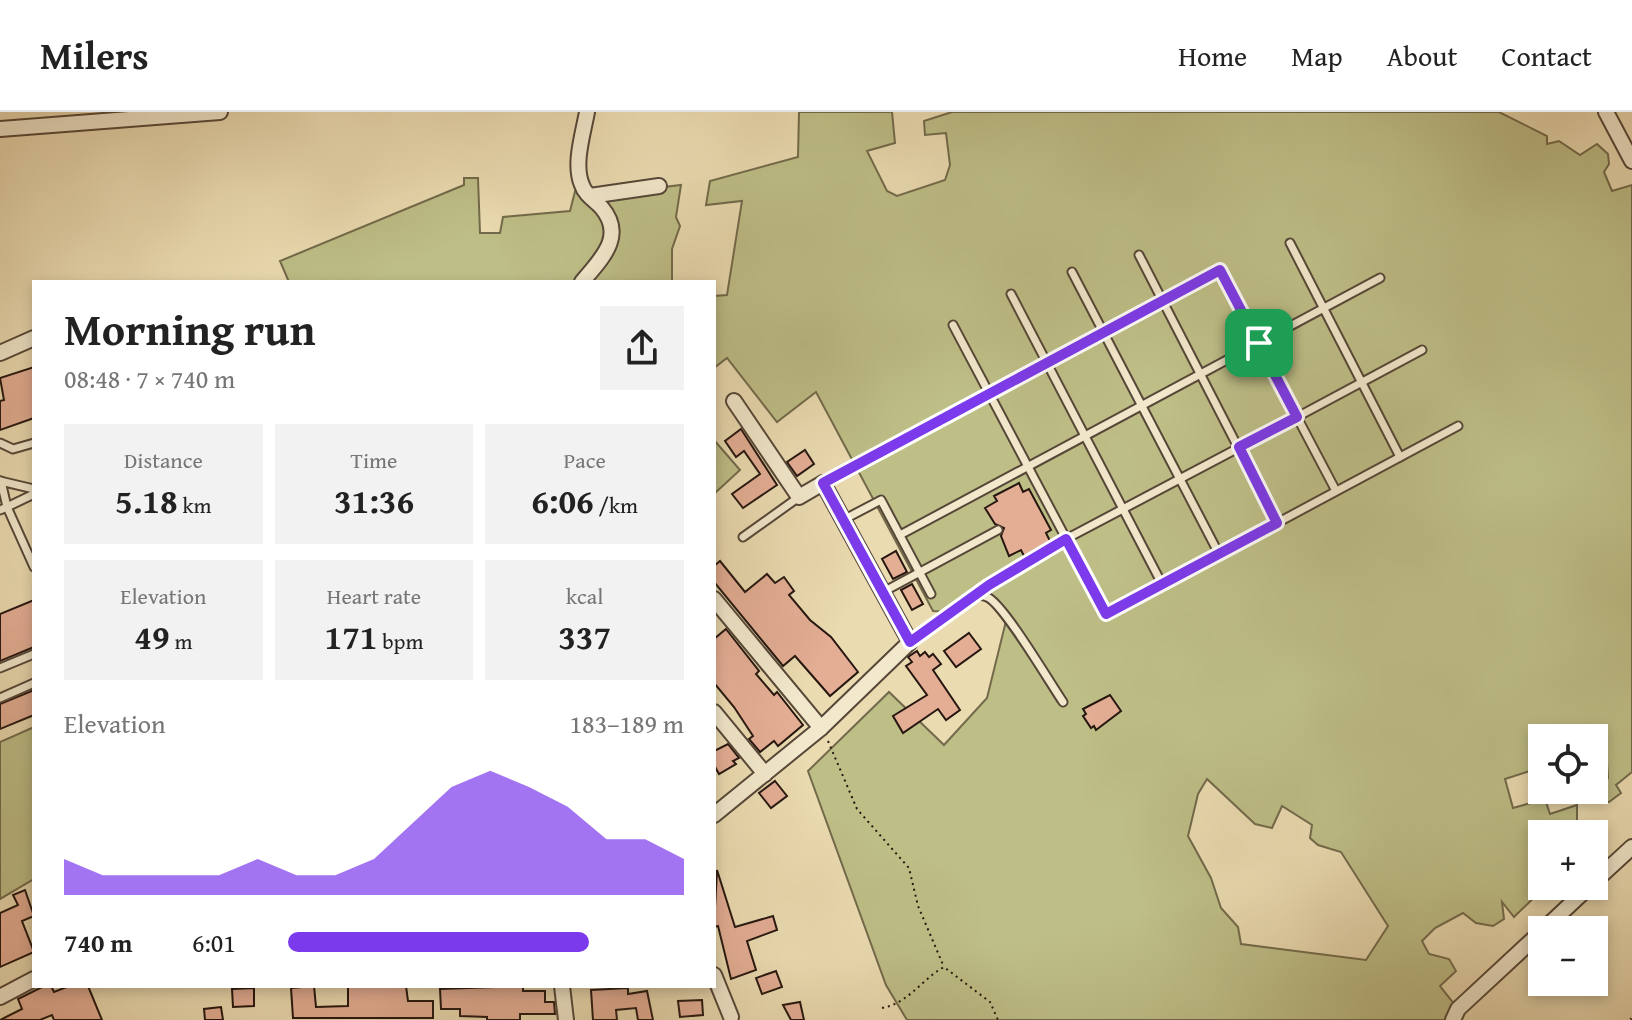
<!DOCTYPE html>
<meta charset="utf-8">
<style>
body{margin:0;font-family:"Gentium Book Plus",serif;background:#f2f2f2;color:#222;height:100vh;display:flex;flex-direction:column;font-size:30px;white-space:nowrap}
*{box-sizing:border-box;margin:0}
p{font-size:26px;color:#767676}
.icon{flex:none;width:44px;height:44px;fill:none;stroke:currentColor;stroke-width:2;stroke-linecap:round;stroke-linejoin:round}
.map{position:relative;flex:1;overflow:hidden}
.side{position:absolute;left:32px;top:168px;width:684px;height:708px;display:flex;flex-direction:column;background:#fff;border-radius:0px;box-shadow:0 4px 12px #0003}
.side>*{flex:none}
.fabs{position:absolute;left:1528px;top:612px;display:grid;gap:16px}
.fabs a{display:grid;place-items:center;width:80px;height:80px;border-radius:0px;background:#fff;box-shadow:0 4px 12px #0003;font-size:40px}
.pin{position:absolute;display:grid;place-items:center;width:68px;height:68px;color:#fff;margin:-34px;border-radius:16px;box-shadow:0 4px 12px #0006}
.round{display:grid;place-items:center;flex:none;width:84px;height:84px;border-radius:0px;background:#f2f2f2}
.overview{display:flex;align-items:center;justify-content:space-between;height:136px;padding:0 32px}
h1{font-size:44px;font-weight:700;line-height:60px}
.figures{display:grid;grid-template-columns:repeat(3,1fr);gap:12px;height:136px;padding:8px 32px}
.figures div{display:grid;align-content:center;border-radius:0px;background:#f2f2f2;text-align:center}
.figures b{font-size:34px;font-weight:700}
.figures small{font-size:22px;font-weight:400}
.figures p{font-size:22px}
.chart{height:224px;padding:16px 32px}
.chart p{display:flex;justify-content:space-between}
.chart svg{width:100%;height:144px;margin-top:8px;fill:#7c3aed;opacity:.7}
ul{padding:0 32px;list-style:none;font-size:26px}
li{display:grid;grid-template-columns:128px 96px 1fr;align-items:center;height:60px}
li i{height:20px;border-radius:10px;background:#7c3aed}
header{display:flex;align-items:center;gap:48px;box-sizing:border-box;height:112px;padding:0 40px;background:#fff;border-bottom:2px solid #e0e0e0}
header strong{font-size:38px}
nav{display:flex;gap:44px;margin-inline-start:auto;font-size:28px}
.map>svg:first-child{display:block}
</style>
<header>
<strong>Milers</strong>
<nav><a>Home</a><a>Map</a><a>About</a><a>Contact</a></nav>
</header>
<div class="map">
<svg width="1632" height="908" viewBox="0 0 1632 908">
<rect width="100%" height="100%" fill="#ebdbb1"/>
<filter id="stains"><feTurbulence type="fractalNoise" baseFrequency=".0025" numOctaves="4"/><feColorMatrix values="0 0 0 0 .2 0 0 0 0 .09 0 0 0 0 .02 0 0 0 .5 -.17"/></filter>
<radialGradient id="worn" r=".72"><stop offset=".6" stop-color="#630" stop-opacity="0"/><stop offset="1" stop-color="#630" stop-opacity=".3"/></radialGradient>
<!-- green -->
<g fill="#bebe87" stroke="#726a4b" stroke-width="2" fill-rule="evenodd">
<path d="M799 0H892L895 31 867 39 887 79 897 84 945 68 950 53 946 21 925 23 924 9 952 0H1499L1547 24V32L1559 29 1580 43 1597 32 1608 42 1609 52 1604 60 1612 79 1632 73V660L1616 673 1621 681 1609 690 1597 689 1596 684 1608 666 1607 651 1594 656V626H1542V655L1505 667 1513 696 1545 687 1550 702 1577 693V708L1586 722H1542V774H1546L1514 805 1502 790 1504 807 1493 814 1476 811 1463 801 1435 816 1422 829 1429 842 1449 847 1456 859 1440 874 1458 897 1453 908H907L886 873 808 659 889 580 944 633 987 586 1007 505 995 491 977 483 950 500 933 499 816 280 777 310 727 246 714 256V184L727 183 742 89 706 93 710 69 798 45ZM1207 667 1255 712 1272 716 1282 694 1312 713 1310 726 1318 733 1341 740 1388 814 1366 848 1241 832 1238 815 1221 796 1211 766 1188 724 1198 682Z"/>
<polygon points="579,64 590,84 681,73 676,105 680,114 672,137 672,170 289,170 280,149 464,73 464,66 478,66 480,121 500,121 503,105 570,99"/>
<polygon points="714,328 740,358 714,382"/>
<polygon points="34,615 34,767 0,787 0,630"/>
</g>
<!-- building -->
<g fill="#e4ae95" stroke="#25160f" stroke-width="2">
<polygon points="34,255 34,306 0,318 0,289 4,288 0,266"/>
<polygon points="741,317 777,373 743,396 732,382 760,362 744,339 736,345 725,329"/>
<polygon points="805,338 814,352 797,364 787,350"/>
<polygon points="1019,371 1023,380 1029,377 1051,418 1046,421 1050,429 1024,444 1021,438 1009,444 1001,424 1004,416 995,412 985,396 997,389 994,384"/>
<polygon points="896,439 907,460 893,467 882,447"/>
<polygon points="720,449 745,480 767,462 775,471 784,465 794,479 789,483 810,508 831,525 858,560 830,584 795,544 783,554 714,470 714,454"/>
<polygon points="912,472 923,492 912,498 901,478"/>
<polygon points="34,488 34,535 0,549 0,502"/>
<polygon points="726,517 759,559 756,562 774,583 777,580 803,613 778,634 774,629 760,640 749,627 753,624 734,595 714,571 714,527"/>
<polygon points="969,521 981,537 956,555 944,539"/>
<polygon points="917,539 920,544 925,540 929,545 933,542 941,552 933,558 960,598 946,608 938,597 903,621 893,604 927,583 906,554 912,550 908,545"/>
<polygon points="34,578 34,603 0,617 0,592"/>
<polygon points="1110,583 1121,599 1096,618 1094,614 1091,616 1083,604 1086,602 1083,597"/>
<polygon points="728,632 739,646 733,649 736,652 719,662 714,653 714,639"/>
<polygon points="775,669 787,684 771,696 759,681"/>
<polygon points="717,758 735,815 773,804 777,818 747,829 756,858 731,867 718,814 714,815"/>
<polygon points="25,778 34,804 22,809 34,840 0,855 0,801 18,793 13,783"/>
<polygon points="776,859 782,875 762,882 756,866"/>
<polygon points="44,874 51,874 54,880 69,874 88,874 102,908 54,908 52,903 40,908 0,908 22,897 18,887"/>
<polygon points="314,874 316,895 348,894 348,874 406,874 408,889 433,889 433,906 293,906 291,876"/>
<polygon points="523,874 523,879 545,879 545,890 554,890 555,902 520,902 520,908 487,908 487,905 460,904 460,897 441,897 440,877"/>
<polygon points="254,876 254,894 233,895 232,877"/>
<polygon points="628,876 628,882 647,879 653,908 638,908 636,896 616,898 617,908 593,908 591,878"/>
<polygon points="702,888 703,903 680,905 678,889"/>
<polygon points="800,890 804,908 791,908 783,893"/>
<polygon points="221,895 223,908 205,908 204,897"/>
</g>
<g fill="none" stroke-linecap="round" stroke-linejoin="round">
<defs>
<g id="service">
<polyline points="1290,131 1400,345"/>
<polyline points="1139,143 1277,411"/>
<polyline points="1011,182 1162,472"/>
<polyline points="953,213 1106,502 1219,442 1072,160"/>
<polyline points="0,331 13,337 34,331"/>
<polyline points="0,369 34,377"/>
<polyline points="823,371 1220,158 1297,305 1066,427 968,487"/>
<polyline points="1336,379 1297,305 1422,238"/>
<polyline points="34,382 7,395 34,455"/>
<polyline points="0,398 7,395 1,369"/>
<polyline points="843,408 881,388 931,482"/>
<polyline points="900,423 1380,166"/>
<polyline points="743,425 799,385"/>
<polyline points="1219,442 1458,314"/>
<polyline points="883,480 998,418"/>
<path d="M910 530 968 487C975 484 980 482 987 485 1003 491 1050 571 1063 590"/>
<polyline points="0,556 34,542"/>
<polyline points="0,586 34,571"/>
</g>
<g id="minor">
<polyline points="1606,0 1632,49"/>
<polyline points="0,17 220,0"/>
<polyline points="590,84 659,74"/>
<path d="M582 170C600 148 626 125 602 96 596 89 585 83 582 73 573 53 583 22 587 0"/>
<polyline points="0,241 34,226"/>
<polyline points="714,487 821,616"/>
<polyline points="714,600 765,662"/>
<polyline points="714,703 821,616 910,530 823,371 799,385 734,289"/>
<polyline points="1594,770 1632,735"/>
<polyline points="1543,818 1590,774"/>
<polyline points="714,863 731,905"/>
<polyline points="562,874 566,908"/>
<polyline points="0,885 34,867"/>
<polyline points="1453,908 1458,897 1542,819"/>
</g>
</defs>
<!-- service casing -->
<use href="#service" stroke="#564738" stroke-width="11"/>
<!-- minor casing -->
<use href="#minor" stroke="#564738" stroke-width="18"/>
<!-- path -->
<g stroke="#25160f" stroke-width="2" stroke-dasharray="2 4" stroke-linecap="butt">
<polyline points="828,629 857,697 909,756 918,794 944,855"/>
<path d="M882 896C909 891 922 867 944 855L990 890 998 908"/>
</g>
<!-- service -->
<use href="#service" stroke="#f2e8cc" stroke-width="7"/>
<!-- minor -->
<use href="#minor" stroke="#f2e8cc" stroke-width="14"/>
<!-- rail -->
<polyline stroke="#25160f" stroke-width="4" stroke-dasharray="14 14" stroke-linecap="butt" points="1631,908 1632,907"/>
</g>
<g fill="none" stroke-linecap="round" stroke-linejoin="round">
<defs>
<polygon id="route" points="1220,158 1297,305 1239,335 1277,411 1106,502 1066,427 989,473 910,530 823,371"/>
</defs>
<!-- route casing -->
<use href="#route" stroke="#fff" stroke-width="16"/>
<!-- route -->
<use href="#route" stroke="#7c3aed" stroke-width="10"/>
</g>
<rect width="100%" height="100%" filter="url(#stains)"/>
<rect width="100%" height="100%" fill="url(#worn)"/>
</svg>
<div class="fabs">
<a><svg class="icon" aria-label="locate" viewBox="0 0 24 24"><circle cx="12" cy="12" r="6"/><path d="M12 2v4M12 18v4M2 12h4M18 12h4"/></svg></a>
<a>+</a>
<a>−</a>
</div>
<div class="pin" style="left:1259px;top:231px;background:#1e9e55"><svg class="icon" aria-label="arrive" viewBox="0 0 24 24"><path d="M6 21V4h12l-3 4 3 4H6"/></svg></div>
<section class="side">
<div class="overview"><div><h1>Morning run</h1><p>08:48 · 7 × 740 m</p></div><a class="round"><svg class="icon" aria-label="share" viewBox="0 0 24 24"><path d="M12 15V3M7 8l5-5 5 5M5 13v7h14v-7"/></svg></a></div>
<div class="figures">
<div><p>Distance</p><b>5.18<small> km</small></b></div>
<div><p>Time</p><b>31:36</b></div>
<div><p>Pace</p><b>6:06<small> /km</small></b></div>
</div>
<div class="figures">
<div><p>Elevation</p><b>49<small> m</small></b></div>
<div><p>Heart rate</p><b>171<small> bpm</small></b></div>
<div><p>kcal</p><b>337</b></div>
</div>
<div class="chart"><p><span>Elevation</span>183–189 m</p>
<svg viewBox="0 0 160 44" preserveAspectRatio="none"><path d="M0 44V33L10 38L20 38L30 38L40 38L50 33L60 38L70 38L80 33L90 22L100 11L110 6L120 11L130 17L140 27L150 27L160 33V44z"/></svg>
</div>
<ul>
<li><b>740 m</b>6:01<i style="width:76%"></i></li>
</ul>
</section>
</div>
